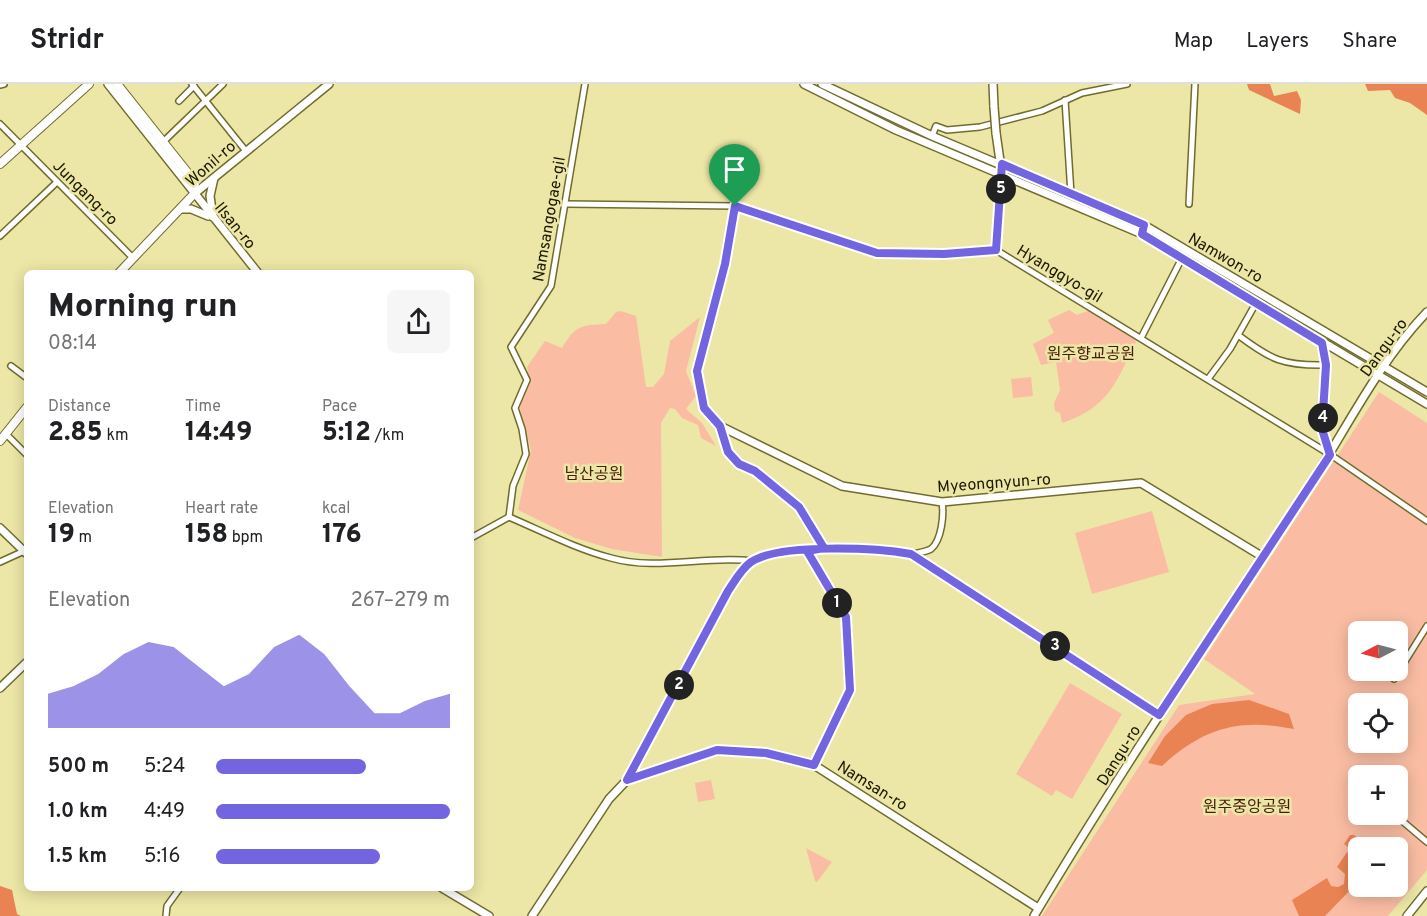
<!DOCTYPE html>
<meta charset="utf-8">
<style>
body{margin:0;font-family:Overpass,"Noto Sans KR",sans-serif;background:#f6f6f6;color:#202124;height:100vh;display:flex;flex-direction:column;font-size:22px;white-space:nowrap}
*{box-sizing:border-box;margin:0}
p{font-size:20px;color:#757577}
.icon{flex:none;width:33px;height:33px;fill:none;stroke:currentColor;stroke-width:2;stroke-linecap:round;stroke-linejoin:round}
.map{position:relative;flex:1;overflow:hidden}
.drawer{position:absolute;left:24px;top:186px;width:450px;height:621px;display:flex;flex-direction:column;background:#fff;border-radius:9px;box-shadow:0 3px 15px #0003}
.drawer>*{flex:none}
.needle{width:39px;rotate:264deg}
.controls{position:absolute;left:1348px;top:537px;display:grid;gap:12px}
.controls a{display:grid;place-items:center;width:60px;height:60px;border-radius:9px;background:#fff;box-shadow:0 3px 15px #0003;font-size:30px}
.pin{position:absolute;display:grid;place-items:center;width:51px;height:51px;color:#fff;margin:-62px -26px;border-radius:50% 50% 50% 0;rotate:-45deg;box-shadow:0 0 6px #0007}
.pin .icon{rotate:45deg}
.km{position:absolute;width:30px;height:30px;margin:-15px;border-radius:50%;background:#222;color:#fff;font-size:16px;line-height:30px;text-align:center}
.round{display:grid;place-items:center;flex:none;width:63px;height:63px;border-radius:9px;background:#f6f6f6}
.overview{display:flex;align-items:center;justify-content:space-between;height:102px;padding:0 24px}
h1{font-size:33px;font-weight:800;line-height:45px}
.figures{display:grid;grid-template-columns:repeat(3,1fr);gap:9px;height:102px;padding:6px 24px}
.figures div{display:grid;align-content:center}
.figures b{font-size:26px;font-weight:800}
.figures small{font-size:16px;font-weight:400}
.figures p{font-size:16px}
.chart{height:168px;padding:12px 24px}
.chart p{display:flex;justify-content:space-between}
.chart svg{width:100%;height:108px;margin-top:6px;fill:#7365df;opacity:.7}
ul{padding:0 24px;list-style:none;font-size:20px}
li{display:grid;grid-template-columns:96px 72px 1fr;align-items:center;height:45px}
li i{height:15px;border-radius:8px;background:#7365df}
header{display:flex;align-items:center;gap:36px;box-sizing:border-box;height:84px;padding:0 30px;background:#fff;border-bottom:2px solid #e0e0e0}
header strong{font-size:28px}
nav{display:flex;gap:33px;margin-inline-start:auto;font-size:21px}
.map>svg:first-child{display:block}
</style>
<header>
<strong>Stridr</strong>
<nav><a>Map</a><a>Layers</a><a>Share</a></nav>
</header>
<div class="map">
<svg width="1427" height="832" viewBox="0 0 1427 832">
<rect width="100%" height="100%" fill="#ece7a6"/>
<!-- green -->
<g fill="#fabda3" fill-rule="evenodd">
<path d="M1069 226 1077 231 1090 226 1135 254 1136 258C1115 300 1109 323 1062 339L1060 329 1055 327 1054 319 1060 306 1056 278 1041 281 1033 260 1054 249 1048 236Z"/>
<path d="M621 227 636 232 646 303H653L664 290 670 257 700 233 686 287 696 312 686 325 702 339 716 362 701 354 698 341 682 334 675 325 670 324 661 339 662 473 612 465 575 454 518 426 531 366 519 321 530 299 527 283 545 257 562 264C575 242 580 241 606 240L616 228Z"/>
<polygon points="1031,293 1033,312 1013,314 1011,295"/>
<path d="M1379 308 1427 339V786L1388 832H1042L1179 621 1255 610 1204 575ZM1359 548H1398V586H1359ZM1359 620H1398V658H1359ZM1359 692H1398V730H1359ZM1359 764H1398V802H1359Z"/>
<polygon points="1152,427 1169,488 1092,510 1075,449"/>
<polygon points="1070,599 1122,630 1072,715 1056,706 1052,712 1016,690"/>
<polygon points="711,696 715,715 698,718 695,699"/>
<polygon points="806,764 832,778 817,798 815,797"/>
</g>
<!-- forest -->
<g fill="#ea8353">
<polygon points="1247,0 1270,0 1274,12 1297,7 1301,16 1300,30 1249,6"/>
<polygon points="1365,0 1427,0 1427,31 1410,19 1395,14 1390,6 1368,7"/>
<path d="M1249 616 1289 630 1294 645C1239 634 1203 644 1162 682L1148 679 1165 652 1186 631 1212 620Z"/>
<polygon points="1350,751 1354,751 1370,763 1359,764 1359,776 1357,770 1344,760"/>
<polygon points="1347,768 1355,773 1359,797 1325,832 1299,832 1292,816 1327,794 1331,802 1338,803 1344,800 1345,790 1337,783"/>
<polygon points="0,802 12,806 17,830 21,832 0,832"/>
</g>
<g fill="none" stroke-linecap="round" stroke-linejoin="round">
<defs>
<g id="minor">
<polyline points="192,0 245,66"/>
<polyline points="0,1 4,0"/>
<polyline points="1065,16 1071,110"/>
<polyline points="179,17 194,2"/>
<polyline points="0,40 133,174"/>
<polyline points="932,52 936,42 947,46 980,43 1042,27 1082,9 1127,0"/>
<polyline points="163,58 223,0"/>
<polyline points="566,120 735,122 877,169 944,170 996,166 1331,371 1427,437"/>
<polyline points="1189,120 1195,0"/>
<polyline points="735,122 725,180 697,287 703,324 720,342 728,368 739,380 755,387 799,423 824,464"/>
<polyline points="0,152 57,98"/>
<path d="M1238 251C1271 276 1284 282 1326 281"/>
<polyline points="1141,254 1182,174"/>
<polyline points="1322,259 1326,281 1322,345 1330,369"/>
<polyline points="11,282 27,294"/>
<polyline points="1208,295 1230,265 1256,219"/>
<polyline points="6,350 27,371"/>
<polyline points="509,433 513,402 526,370 522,345 515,324 527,296 511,263 551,202 585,0"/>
<path d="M509 433C542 447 576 465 611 474 657 487 706 471 753 477"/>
<polyline points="471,454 509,433"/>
<polyline points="806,467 846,533 850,606 814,681"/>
<path d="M912 470C917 469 926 468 931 465 942 456 944 430 942 418"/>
<polyline points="0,478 22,468"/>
<polyline points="1394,595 1427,542"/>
<path d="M627 696 728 507C735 497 741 485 751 478 780 459 876 464 911 470L1159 631"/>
<polyline points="1394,730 1427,758"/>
<polyline points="166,832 167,822 180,804"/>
</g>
<g id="tertiary">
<polyline points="108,0 258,189"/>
<polyline points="804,0 896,46 1142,150 1427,320"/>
<polyline points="822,0 932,52 1144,141 1427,308"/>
<polyline points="993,0 994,23"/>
<polyline points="194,110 329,0"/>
<polyline points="180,125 191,125 208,132"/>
<polyline points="213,133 210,112 214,94"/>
<polyline points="996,166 1002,91 996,49"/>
<polyline points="720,342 842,402 942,418 1141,399 1263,473"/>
<polyline points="0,444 27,470"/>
<polyline points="0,604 27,578"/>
<polyline points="442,804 489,832"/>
<polyline points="532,832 609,715 627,696 717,666 766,669 814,681 1038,824"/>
<path d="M1034 832C1119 689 1212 551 1303 412 1344 350 1376 281 1427 228"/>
<polyline points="1407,832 1427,807"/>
</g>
<g id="secondary">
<polyline points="117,0 195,98 194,110 119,189"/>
<polyline points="0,80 89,0"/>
<polyline points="0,357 27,323"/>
</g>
</defs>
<!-- minor casing -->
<use href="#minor" stroke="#716c2d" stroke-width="8"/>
<!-- tertiary casing -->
<use href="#tertiary" stroke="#716c2d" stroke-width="10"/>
<!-- secondary casing -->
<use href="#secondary" stroke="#716c2d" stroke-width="10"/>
<!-- minor -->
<use href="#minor" stroke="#fff" stroke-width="5"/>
<!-- tertiary -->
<use href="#tertiary" stroke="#fff" stroke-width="7"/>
<!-- secondary -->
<use href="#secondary" stroke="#fff" stroke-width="8"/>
<defs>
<polyline id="tertiary-bridge" points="994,23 996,49"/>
</defs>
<!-- tertiary-bridge casing -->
<use href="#tertiary-bridge" stroke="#716c2d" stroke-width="10" stroke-linecap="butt"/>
<!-- tertiary-bridge -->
<use href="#tertiary-bridge" stroke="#fff" stroke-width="7"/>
</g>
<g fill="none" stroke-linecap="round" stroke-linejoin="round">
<defs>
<path id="route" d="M735 122 725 180 697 287 704 324 720 342 728 368 739 380 755 387 799 423 824 464 807 467 846 533 850 606 814 681 766 669 717 666 627 696 728 507C735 497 741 485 751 478 779 459 877 464 911 470L1159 631 1330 371 1322 345 1326 281 1322 259 1142 150 1144 141 1002 80 996 166 944 170 877 169 735 122"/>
</defs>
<!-- route casing -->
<use href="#route" stroke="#fff" stroke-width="12"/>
<!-- route -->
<use href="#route" stroke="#7365df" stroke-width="8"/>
</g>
<g text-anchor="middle" stroke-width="5" stroke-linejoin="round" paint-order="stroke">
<!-- street labels -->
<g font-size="16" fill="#1a1800" stroke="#ece7a6">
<text transform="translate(210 79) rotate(-41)" y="6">Wonil-ro</text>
<text transform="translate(86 108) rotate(45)" y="6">Jungang-ro</text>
<text transform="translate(548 135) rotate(-80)" y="6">Namsangogae-gil</text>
<text transform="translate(236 141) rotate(51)" y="6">Ilsan-ro</text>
<text transform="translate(1226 173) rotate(30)" y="6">Namwon-ro</text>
<text transform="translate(1060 189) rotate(31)" y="6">Hyanggyo-gil</text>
<text transform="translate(1383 263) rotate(-54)" y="6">Dangu-ro</text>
<text transform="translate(994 398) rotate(-4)" y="6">Myeongnyun-ro</text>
<text transform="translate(1118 671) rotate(-58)" y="6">Dangu-ro</text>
<text transform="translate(873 701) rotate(32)" y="6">Namsan-ro</text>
</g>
<!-- park labels -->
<g font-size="16" fill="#461e0a" stroke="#ece7a6">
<text x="1091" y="275">원주향교공원</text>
<text x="594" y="395">남산공원</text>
<text x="1247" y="728">원주중앙공원</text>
</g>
</g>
</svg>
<div class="controls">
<a><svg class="needle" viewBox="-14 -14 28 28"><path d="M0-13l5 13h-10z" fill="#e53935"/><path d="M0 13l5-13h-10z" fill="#757577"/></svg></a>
<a><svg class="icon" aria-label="locate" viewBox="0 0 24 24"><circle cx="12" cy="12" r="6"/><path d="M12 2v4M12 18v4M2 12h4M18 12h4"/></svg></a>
<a>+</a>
<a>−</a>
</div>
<div class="pin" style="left:735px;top:122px;background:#1e9e55"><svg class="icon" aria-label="arrive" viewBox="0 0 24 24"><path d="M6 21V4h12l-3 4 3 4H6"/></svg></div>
<b class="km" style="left:837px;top:519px">1</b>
<b class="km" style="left:679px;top:601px">2</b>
<b class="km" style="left:1055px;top:562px">3</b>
<b class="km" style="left:1323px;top:334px">4</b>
<b class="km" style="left:1001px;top:105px">5</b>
<section class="drawer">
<div class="overview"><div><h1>Morning run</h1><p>08:14</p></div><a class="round"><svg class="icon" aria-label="share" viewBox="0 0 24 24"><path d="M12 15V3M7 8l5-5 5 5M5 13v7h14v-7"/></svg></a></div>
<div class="figures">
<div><p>Distance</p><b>2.85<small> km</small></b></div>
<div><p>Time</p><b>14:49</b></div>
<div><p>Pace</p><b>5:12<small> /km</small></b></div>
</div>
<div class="figures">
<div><p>Elevation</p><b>19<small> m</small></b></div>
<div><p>Heart rate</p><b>158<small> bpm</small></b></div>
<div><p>kcal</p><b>176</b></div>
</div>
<div class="chart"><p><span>Elevation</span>267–279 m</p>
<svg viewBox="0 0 160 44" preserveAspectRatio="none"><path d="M0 44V30L10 27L20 22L30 14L40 9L50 11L60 19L70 27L80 22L90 11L100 6L110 14L120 27L130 38L140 38L150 33L160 30V44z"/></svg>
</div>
<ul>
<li><b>500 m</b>5:24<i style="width:64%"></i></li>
<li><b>1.0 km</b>4:49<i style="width:100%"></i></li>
<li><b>1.5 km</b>5:16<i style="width:70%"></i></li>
</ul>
</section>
</div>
